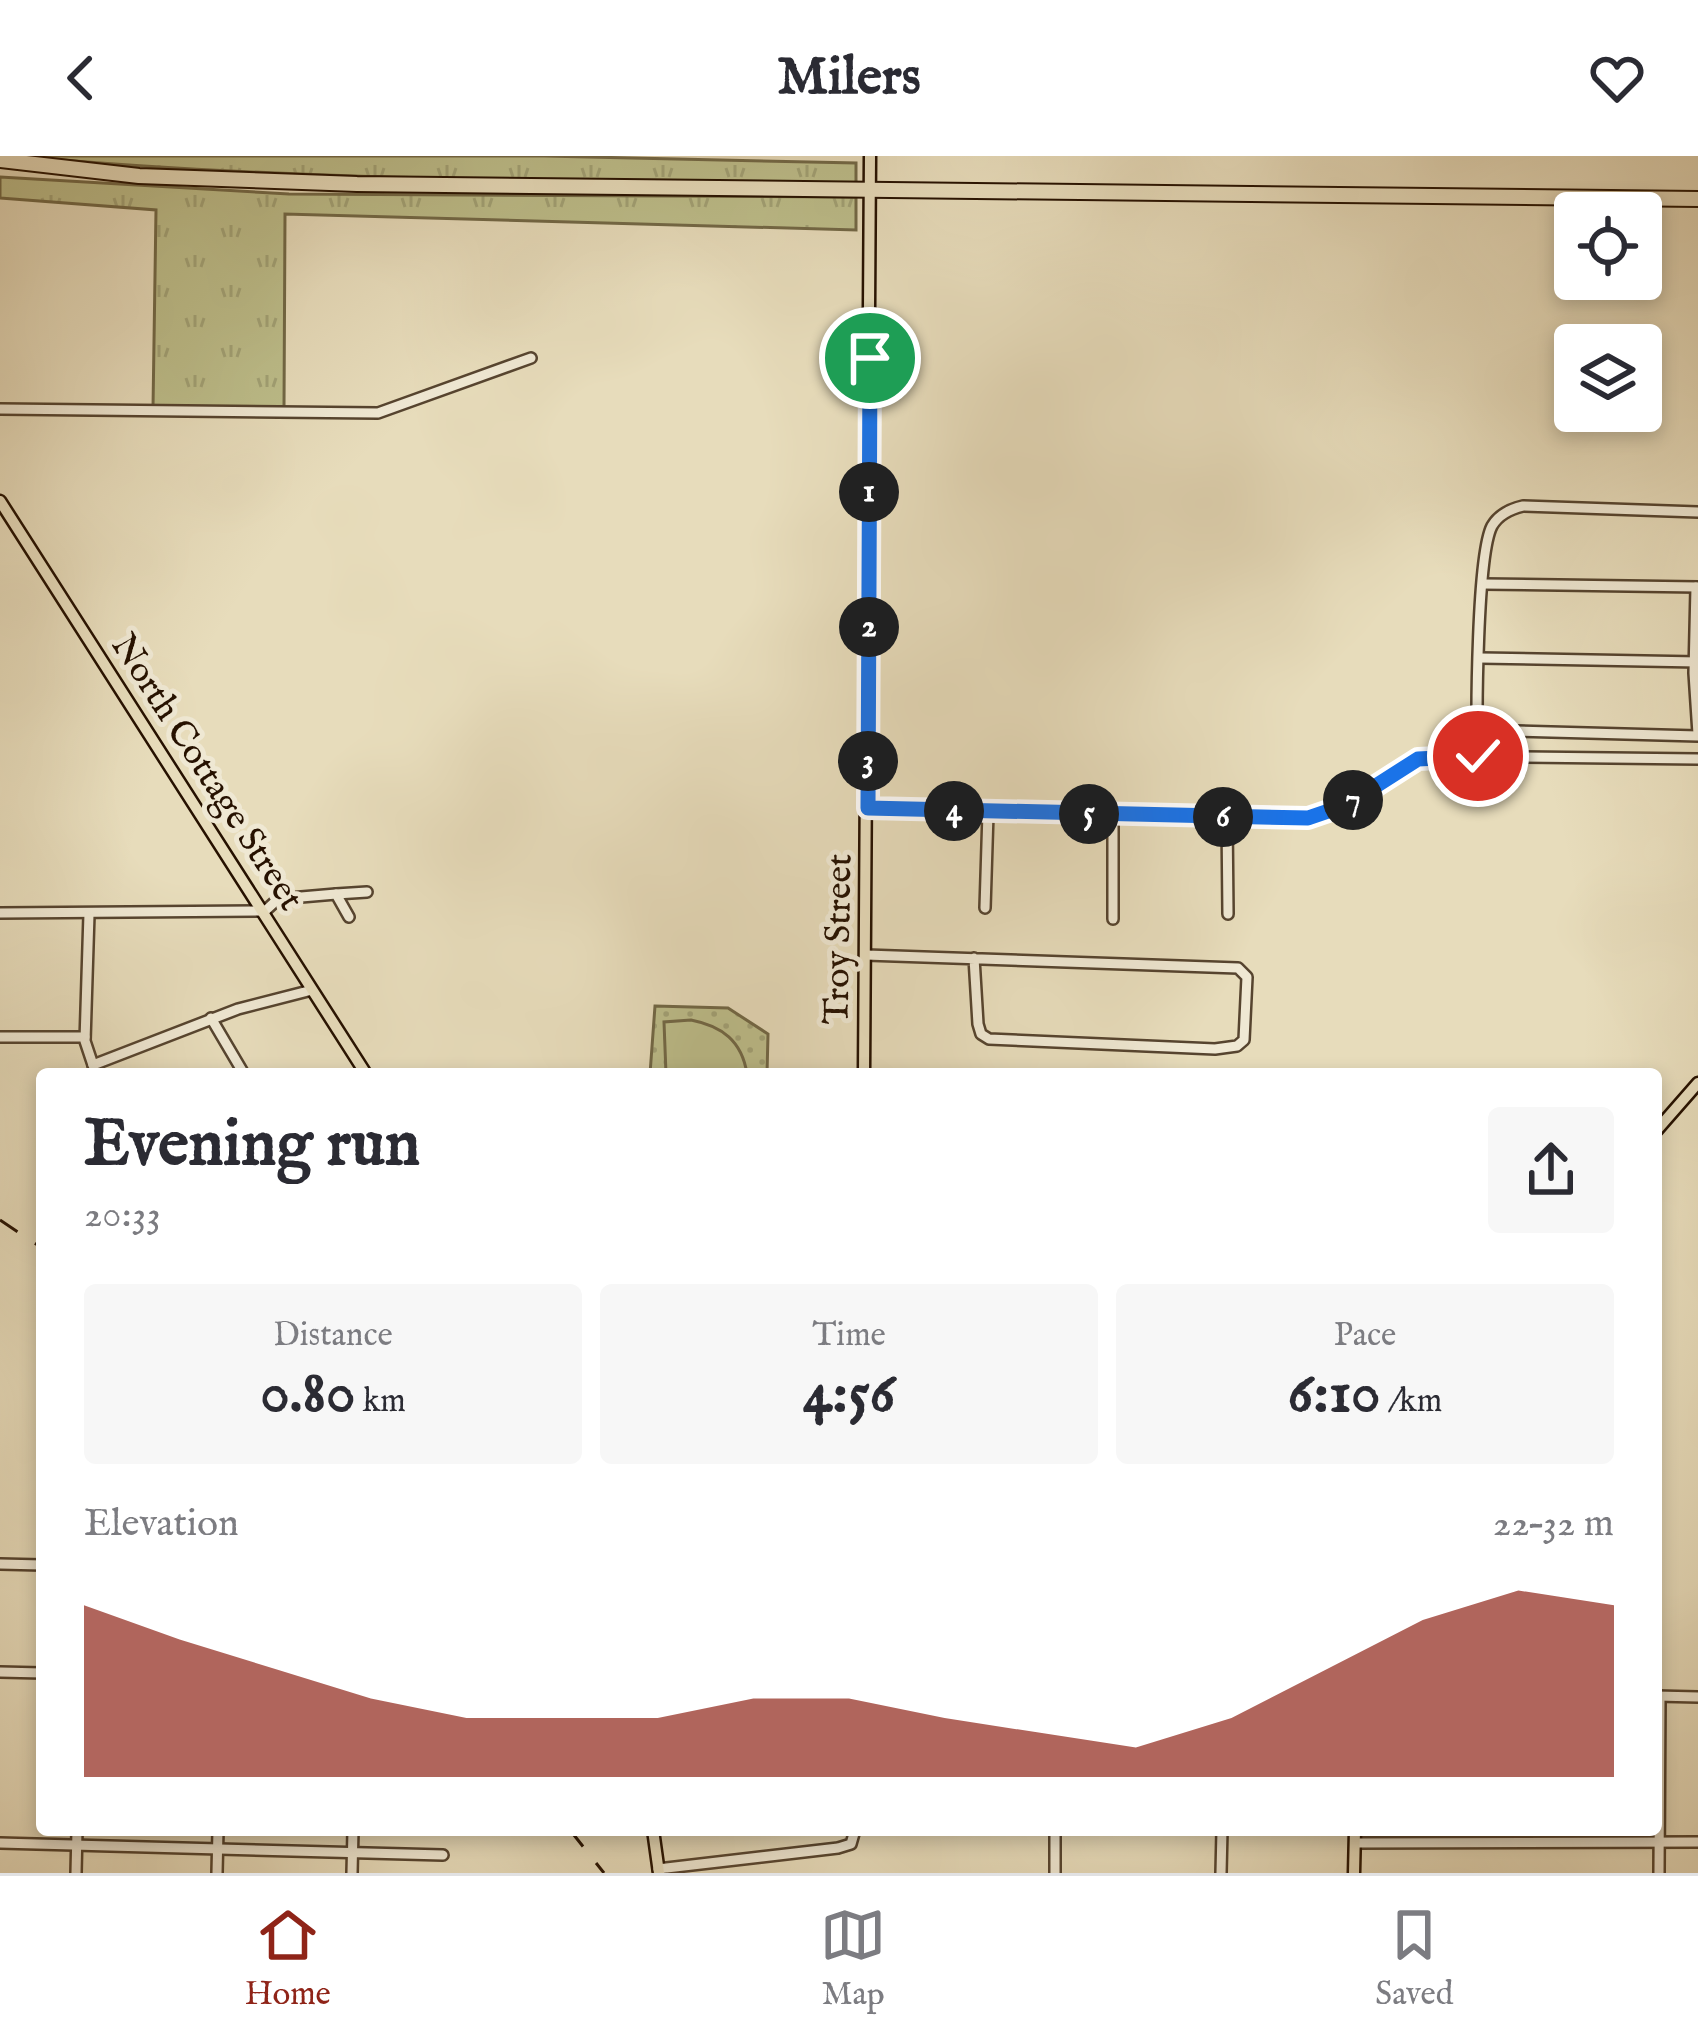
<!DOCTYPE html>
<meta charset="utf-8">
<style>
body{margin:0;font-family:"IM FELL English",serif;background:#f7f7f7;color:#2b2b33;height:100vh;display:flex;flex-direction:column;font-size:45px;white-space:nowrap}
*{box-sizing:border-box;margin:0}
p{font-size:39px;color:#7c7c81}
.icon{flex:none;width:66px;height:66px;fill:none;stroke:currentColor;stroke-width:2;stroke-linecap:round;stroke-linejoin:round}
.map{position:relative;flex:1;overflow:hidden}
.side{position:absolute;left:36px;top:912px;width:1626px;height:768px;display:flex;flex-direction:column;background:#fff;border-radius:12px;box-shadow:0 6px 18px #0003}
.side>*{flex:none}
.buttons{position:absolute;left:1554px;top:36px;display:grid;gap:24px}
.buttons a{display:grid;place-items:center;width:108px;height:108px;border-radius:12px;background:#fff;box-shadow:0 6px 18px #0003;font-size:60px}
.pin{position:absolute;display:grid;place-items:center;width:102px;height:102px;color:#fff;margin:-51px;border:6px solid #fff;border-radius:50%;box-shadow:0 3px 12px #0007}
.km{position:absolute;width:60px;height:60px;margin:-30px;border-radius:50%;background:#222;color:#fff;font-size:33px;line-height:60px;text-align:center}
.round{display:grid;place-items:center;flex:none;width:126px;height:126px;border-radius:12px;background:#f7f7f7}
.summary{display:flex;align-items:center;justify-content:space-between;height:204px;padding:0 48px}
h1{font-size:66px;font-weight:800;line-height:90px}
.stats{display:grid;grid-template-columns:repeat(3,1fr);gap:18px;height:204px;padding:12px 48px}
.stats div{display:grid;align-content:center;border-radius:12px;background:#f7f7f7;text-align:center}
.stats b{font-size:60px;font-weight:800}
.stats small{font-size:33px;font-weight:400}
.stats p{font-size:33px}
.chart{height:336px;padding:24px 48px}
.chart p{display:flex;justify-content:space-between}
.chart svg{width:100%;height:216px;margin-top:12px;fill:#8f2418;opacity:.7}
header{display:flex;justify-content:space-between;align-items:center;height:156px;padding:0 48px;background:#fff;font-size:54px;font-weight:800}
.tab-bar{display:flex;justify-content:space-around;align-items:center;height:168px;border-top:3px solid #e1e1e2;background:#fff;font-size:33px;color:#7c7c81}
.tab-bar a{display:grid;justify-items:center;gap:6px}
.tab-bar .selected{color:#8f2418}
.map>svg:first-child{display:block}
</style>
<header><svg class="icon" aria-label="back" viewBox="0 0 24 24"><path d="M15 5l-7 7 7 7"/></svg>Milers<svg class="icon" aria-label="heart" viewBox="0 0 24 24"><path d="M12 20l-8-8c-3-5 5-10 8-4 3-6 11-1 8 4z"/></svg></header>
<div class="map">
<svg width="1698" height="1717" viewBox="0 0 1698 1717">
<defs>
<pattern id="grass-tufts" width="24" height="20" patternUnits="userSpaceOnUse" patternTransform="scale(3)"><rect width="24" height="20" fill="#bdbe8b"/><path d="M3 7l-1-3M5 7V3M7 7l1-3M15 17l-1-3M17 17v-4M19 17l1-3" fill="none" stroke="#a2a276"/></pattern>
<pattern id="park-dots" width="8" height="8" patternUnits="userSpaceOnUse" patternTransform="scale(3)"><rect width="8" height="8" fill="#bdbe8b"/><path d="M2 2h.1M6 6h.1" fill="none" stroke="#a2a276" stroke-width="1.8" stroke-linecap="round"/></pattern>
</defs>
<rect width="100%" height="100%" fill="#e7dcbb"/>
<filter id="stains"><feTurbulence type="fractalNoise" baseFrequency=".00167" numOctaves="4"/><feColorMatrix values="0 0 0 0 .2 0 0 0 0 .09 0 0 0 0 .02 0 0 0 .5 -.17"/></filter>
<radialGradient id="worn" r=".72"><stop offset=".6" stop-color="#630" stop-opacity="0"/><stop offset="1" stop-color="#630" stop-opacity=".3"/></radialGradient>
<!-- grass -->
<g fill="url(#grass-tufts)" stroke="#726846" stroke-width="3">
<path d="M16 0H544L856 7V28C576 24 295 26 16 0Z"/>
<polygon points="0,21 289,38 856,41 856,74 285,58 284,252 153,252 156,54 0,42"/>
</g>
<!-- park -->
<polygon fill="url(#park-dots)" stroke="#726846" stroke-width="3" points="655,850 728,852 768,878 767,918 650,918"/>
<!-- garden -->
<path fill="#bdbe8b" stroke="#726846" stroke-width="3" d="M691 864C722 870 742 885 747 918H666L664 866Z"/>
<g fill="none" stroke-linecap="round" stroke-linejoin="round">
<defs>
<g id="minor">
<polyline points="0,253 378,257 531,202"/>
<polyline points="1483,428 1698,431"/>
<polyline points="1696,431 1694,517 1698,578"/>
<polyline points="1480,502 1698,506"/>
<polyline points="1480,574 1698,580"/>
<path d="M1478 600C1476 561 1477 399 1492 370 1499 358 1510 353 1523 350L1698 356"/>
<path d="M867 652 1308 662C1356 651 1385 610 1433 600L1698 603"/>
<polyline points="1113,658 1113,763"/>
<polyline points="1227,661 1228,758"/>
<polyline points="336,738 367,736"/>
<polyline points="985,752 988,657"/>
<polyline points="0,757 265,755 278,743 336,738 349,761"/>
<polyline points="89,758 85,885 93,909"/>
<polyline points="866,799 1238,812 1247,821 1244,884 1237,890 1215,893 989,883 981,878 978,868 974,802"/>
<polyline points="211,862 244,918"/>
<polyline points="0,881 85,881"/>
<polyline points="93,909 238,853 312,834"/>
<polyline points="0,1408 42,1409"/>
<polyline points="0,1516 42,1517"/>
<polyline points="1656,1540 1698,1541"/>
<polyline points="0,1687 443,1699"/>
<polyline points="1355,1687 1698,1686"/>
<polyline points="658,1713 838,1692 851,1688 855,1674"/>
<polyline points="76,1717 77,1674"/>
<polyline points="217,1717 218,1674"/>
<polyline points="352,1717 353,1674"/>
<polyline points="1055,1717 1055,1674"/>
<polyline points="1221,1717 1222,1674"/>
<polyline points="1659,1717 1660,1540"/>
</g>
<g id="major">
<polyline points="0,345 366,918"/>
<polyline points="864,918 870,0"/>
<polyline points="1656,975 1698,927"/>
<polyline points="653,1674 659,1717"/>
<polyline points="1354,1717 1355,1674"/>
</g>
<polyline id="highway" points="0,4 139,20 357,28 1698,43"/>
</defs>
<!-- minor casing -->
<use href="#minor" stroke="#56442f" stroke-width="14"/>
<!-- major casing -->
<use href="#major" stroke="#261100" stroke-width="15"/>
<!-- highway casing -->
<use href="#highway" stroke="#261100" stroke-width="18"/>
<!-- minor -->
<use href="#minor" stroke="#efe8d3" stroke-width="9"/>
<!-- major -->
<use href="#major" stroke="#e7dcbb" stroke-width="10"/>
<!-- highway -->
<use href="#highway" stroke="#e7dcbb" stroke-width="14"/>
<!-- rail -->
<g stroke="#261100" stroke-width="3" stroke-dasharray="21 21" stroke-linecap="butt">
<polyline points="0,1064 42,1092"/>
<polyline points="570,1674 604,1717"/>
</g>
</g>
<g fill="none" stroke-linecap="round" stroke-linejoin="round">
<defs>
<polyline id="route" points="870,202 868,652 1308,662 1346,649 1418,603 1478,600"/>
</defs>
<!-- route casing -->
<use href="#route" stroke="#fff" stroke-width="24"/>
<!-- route -->
<use href="#route" stroke="#1a73e8" stroke-width="15"/>
</g>
<g text-anchor="middle" stroke-width="10" stroke-linejoin="round" paint-order="stroke">
<!-- street labels -->
<g font-size="36" fill="#261100" stroke="#efe8d3">
<text transform="translate(209 615) rotate(57)" y="13">North Cottage Street</text>
<text transform="translate(836 783) rotate(-89)" y="13">Troy Street</text>
</g>
</g>
<rect width="100%" height="100%" filter="url(#stains)"/>
<rect width="100%" height="100%" fill="url(#worn)"/>
</svg>
<div class="buttons">
<a><svg class="icon" aria-label="locate" viewBox="0 0 24 24"><circle cx="12" cy="12" r="6"/><path d="M12 2v4M12 18v4M2 12h4M18 12h4"/></svg></a>
<a><svg class="icon" aria-label="layers" viewBox="0 0 24 24"><path d="M12 4l9 5-9 5-9-5zM3 14l9 5 9-5"/></svg></a>
</div>
<div class="pin" style="left:870px;top:202px;background:#1e9e55"><svg class="icon" aria-label="arrive" viewBox="0 0 24 24"><path d="M6 21V4h12l-3 4 3 4H6"/></svg></div>
<div class="pin" style="left:1478px;top:600px;background:#d93025"><svg class="icon" aria-label="check" viewBox="0 0 24 24"><path d="M5 12l5 5 9-10"/></svg></div>
<b class="km" style="left:869px;top:336px">1</b>
<b class="km" style="left:869px;top:471px">2</b>
<b class="km" style="left:868px;top:605px">3</b>
<b class="km" style="left:954px;top:655px">4</b>
<b class="km" style="left:1089px;top:658px">5</b>
<b class="km" style="left:1223px;top:661px">6</b>
<b class="km" style="left:1353px;top:644px">7</b>
<section class="side">
<div class="summary"><div><h1>Evening run</h1><p>20:33</p></div><a class="round"><svg class="icon" aria-label="share" viewBox="0 0 24 24"><path d="M12 15V3M7 8l5-5 5 5M5 13v7h14v-7"/></svg></a></div>
<div class="stats">
<div><p>Distance</p><b>0.80<small> km</small></b></div>
<div><p>Time</p><b>4:56</b></div>
<div><p>Pace</p><b>6:10<small> /km</small></b></div>
</div>
<div class="chart"><p><span>Elevation</span>22–32 m</p>
<svg viewBox="0 0 160 44" preserveAspectRatio="none"><path d="M0 44V9L10 16L20 22L30 28L40 32L50 32L60 32L70 28L80 28L90 32L100 35L110 38L120 32L130 22L140 12L150 6L160 9V44z"/></svg>
</div>
</section>
</div>
<nav class="tab-bar">
<a class="selected"><svg class="icon" aria-label="home" viewBox="0 0 24 24"><path d="M3 11l9-7 9 7M6 9v11h12V9"/></svg>Home</a>
<a><svg class="icon" aria-label="map" viewBox="0 0 24 24"><path d="M3 6l6-2 6 2 6-2v14l-6 2-6-2-6 2zM9 4v14M15 6v14"/></svg>Map</a>
<a><svg class="icon" aria-label="saved" viewBox="0 0 24 24"><path d="M7 4h10v16l-5-4-5 4z"/></svg>Saved</a>
</nav>
